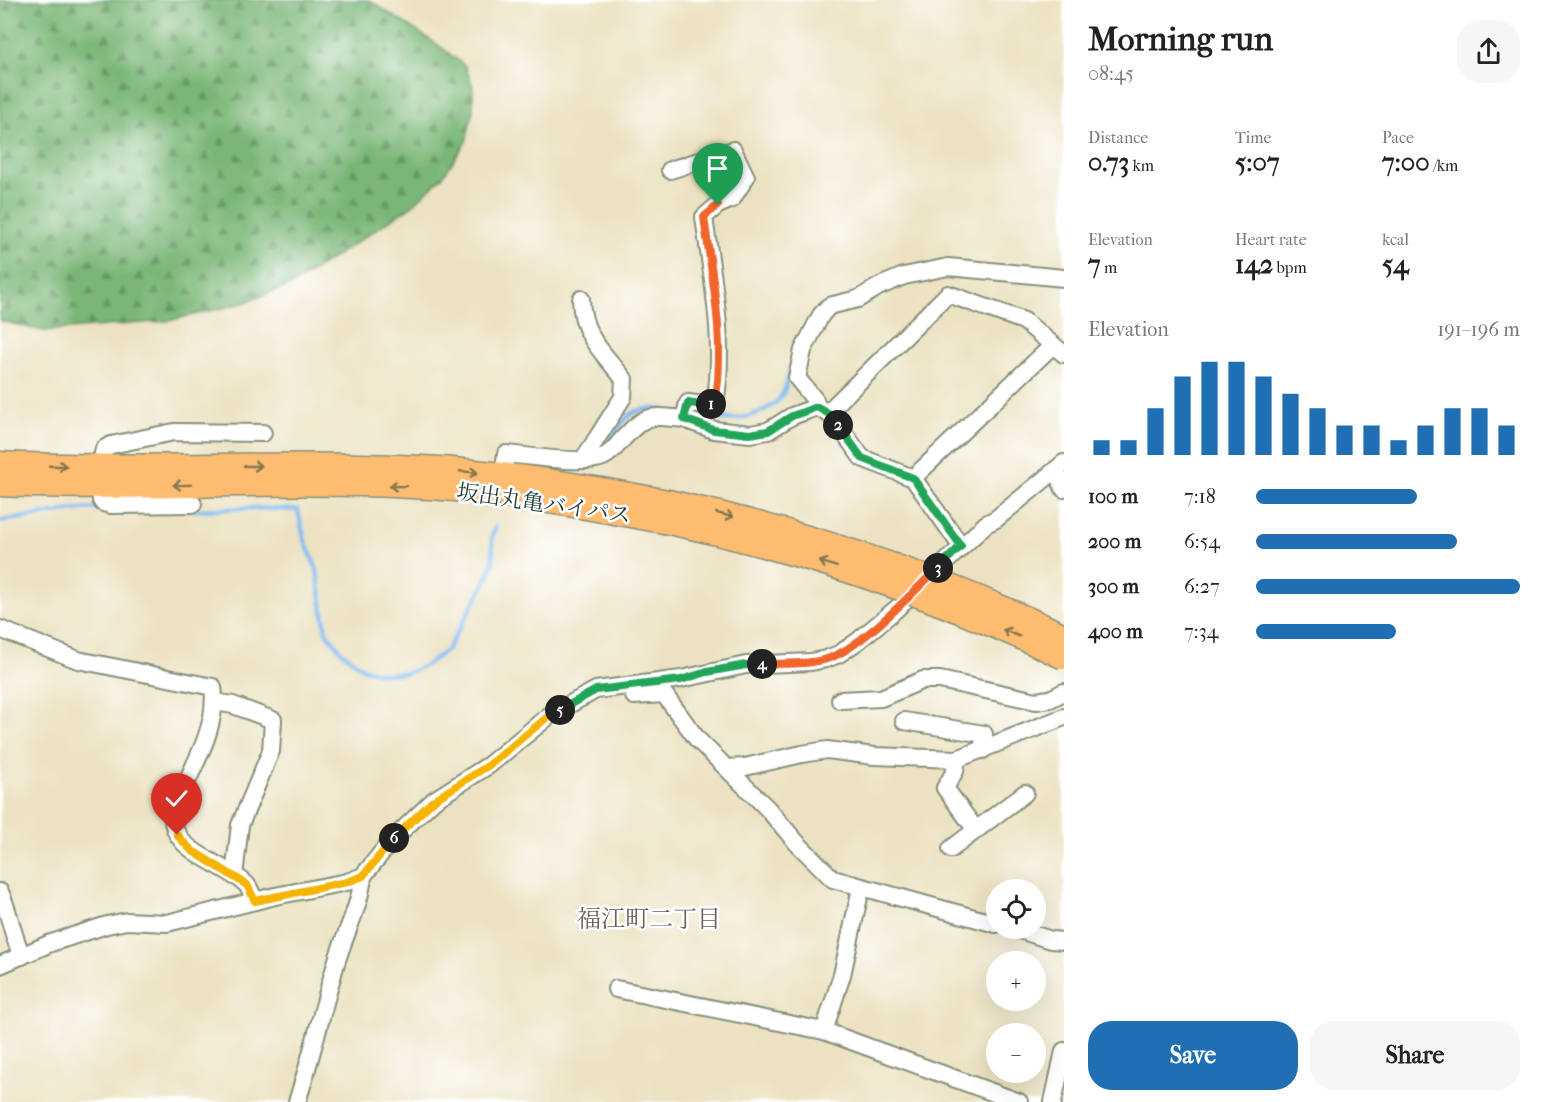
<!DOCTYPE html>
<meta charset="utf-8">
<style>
body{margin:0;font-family:"IM FELL French Canon","Noto Serif JP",serif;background:#f6f6f6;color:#222;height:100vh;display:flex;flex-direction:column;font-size:22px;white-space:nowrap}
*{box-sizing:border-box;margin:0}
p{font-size:20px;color:#767676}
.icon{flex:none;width:33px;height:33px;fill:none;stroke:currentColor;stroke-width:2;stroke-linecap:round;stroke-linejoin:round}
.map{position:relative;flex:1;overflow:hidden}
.panel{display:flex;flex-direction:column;background:#fff;width:480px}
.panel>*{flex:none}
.tools{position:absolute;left:986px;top:879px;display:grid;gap:12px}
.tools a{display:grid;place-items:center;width:60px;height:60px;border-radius:50%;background:#fff;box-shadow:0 6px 24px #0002;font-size:30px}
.pin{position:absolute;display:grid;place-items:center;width:51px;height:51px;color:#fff;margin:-62px -26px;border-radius:50% 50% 50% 0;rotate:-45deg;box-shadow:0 0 6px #0007}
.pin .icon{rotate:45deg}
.km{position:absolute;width:30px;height:30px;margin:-15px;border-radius:50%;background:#222;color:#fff;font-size:16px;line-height:30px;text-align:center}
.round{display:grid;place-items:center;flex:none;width:63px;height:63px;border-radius:24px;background:#f6f6f6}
.headline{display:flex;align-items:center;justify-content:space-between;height:102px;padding:0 24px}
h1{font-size:33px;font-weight:700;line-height:45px}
.stats{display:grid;grid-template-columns:repeat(3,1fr);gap:9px;height:102px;padding:6px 24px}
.stats div{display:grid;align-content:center}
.stats b{font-size:26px;font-weight:700}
.stats small{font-size:16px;font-weight:400}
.stats p{font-size:16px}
.chart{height:168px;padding:12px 24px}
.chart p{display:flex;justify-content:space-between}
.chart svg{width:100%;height:108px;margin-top:6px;stroke:#1f6fb2;stroke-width:6}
.primary-button{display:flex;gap:12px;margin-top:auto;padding:12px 24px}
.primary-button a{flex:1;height:69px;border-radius:24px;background:#1f6fb2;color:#fff;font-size:24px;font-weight:700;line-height:69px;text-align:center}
.primary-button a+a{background:#f6f6f6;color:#222}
ul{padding:0 24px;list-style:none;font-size:20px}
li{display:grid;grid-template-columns:96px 72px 1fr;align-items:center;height:45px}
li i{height:15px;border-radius:8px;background:#1f6fb2}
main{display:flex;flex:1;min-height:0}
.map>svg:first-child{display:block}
</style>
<main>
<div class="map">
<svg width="1064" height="1102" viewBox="0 0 1064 1102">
<defs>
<pattern id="forest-firs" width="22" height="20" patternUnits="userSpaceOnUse" patternTransform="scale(1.5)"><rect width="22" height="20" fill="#7ab777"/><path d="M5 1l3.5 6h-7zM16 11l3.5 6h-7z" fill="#639662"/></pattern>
</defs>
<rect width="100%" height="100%" fill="#fff"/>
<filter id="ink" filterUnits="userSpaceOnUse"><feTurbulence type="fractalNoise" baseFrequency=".0167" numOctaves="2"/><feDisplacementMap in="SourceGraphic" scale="12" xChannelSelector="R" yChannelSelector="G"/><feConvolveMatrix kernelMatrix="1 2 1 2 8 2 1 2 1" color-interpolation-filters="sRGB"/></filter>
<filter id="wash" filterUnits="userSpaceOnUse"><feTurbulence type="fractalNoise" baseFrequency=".008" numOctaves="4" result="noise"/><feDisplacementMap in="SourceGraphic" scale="24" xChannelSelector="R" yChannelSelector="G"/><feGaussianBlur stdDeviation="1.35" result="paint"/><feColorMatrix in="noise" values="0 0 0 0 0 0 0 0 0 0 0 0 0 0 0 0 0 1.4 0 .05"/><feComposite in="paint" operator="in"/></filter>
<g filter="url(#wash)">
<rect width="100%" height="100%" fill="#ece2c1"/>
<!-- forest -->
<polygon fill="url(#forest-firs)" stroke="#4c7a56" stroke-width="1.5" points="0,0 369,0 437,44 465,66 473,87 473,110 466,142 443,176 413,205 292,285 240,304 168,321 43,331 0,321"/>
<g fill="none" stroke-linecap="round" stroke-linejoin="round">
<!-- stream -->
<g stroke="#7ebbf1" stroke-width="4.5">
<path d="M694 415C721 420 743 423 768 408 773 405 779 401 782 395 787 387 789 373 792 363"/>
<path d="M606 445C623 420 632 403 665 410"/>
<polyline points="194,510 255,508 298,510 304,538 317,570 326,632 343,653 364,669 384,674 407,673 426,665 447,650 484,585 493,564 492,536 496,526"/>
<polyline points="0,521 81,509 101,508"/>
</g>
</g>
</g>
<g filter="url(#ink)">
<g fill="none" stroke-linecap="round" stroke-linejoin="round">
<defs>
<g id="minor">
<path d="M670 170 733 150 746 177 732 199 718 205 704 217C712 277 726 343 715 403L704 405 688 403 684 419 714 430 750 434 768 431 792 416 817 407"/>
<path d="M581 299C582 336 602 351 624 379L623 397 583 460"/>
<polyline points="827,413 948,294 1024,321 1064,354"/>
<polyline points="1056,470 1064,489"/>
<path d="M503 475 506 454C527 456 586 465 603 457 609 454 616 447 620 442 646 414 647 415 684 419"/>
<polyline points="913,478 1053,345"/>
<polyline points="193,504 111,505 103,503 101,500 100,467 104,449 111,445 174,432 263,433"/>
<polyline points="961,546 913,478 862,458 831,415 817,407 815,400 797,378 803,350 821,315 829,306 858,299 880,286 904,276 948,267 1064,278"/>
<path d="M0 629 78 660 213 687C219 728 190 772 174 808 164 851 222 861 246 884 250 888 252 895 255 901"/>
<polyline points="634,696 664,694 697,739 767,808 797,843 833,879 996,924"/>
<polyline points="840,700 881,698 923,680 940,680 1036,701 1050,699 1064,692"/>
<polyline points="215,702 233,705 273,720 271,751 240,825 234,876"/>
<polyline points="904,721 984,734 983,750"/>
<polyline points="957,759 955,771 945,788 976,830"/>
<polyline points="727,768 745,767 802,754 827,750 874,756 957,759 1064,717"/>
<polyline points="951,849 1025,793"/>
<path d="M0 892C10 913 12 935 22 956"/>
<polyline points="1013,928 1051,940 1064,941"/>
<polyline points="0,965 51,943 107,925 127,921 167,923 275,896 347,882 363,876 391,841 434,800 489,765 550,715 596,690 681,679 746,665 811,662 826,659 839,654 858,641 895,610 986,524 996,519 1064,463"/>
<polyline points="616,989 824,1031 1019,1102"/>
<polyline points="824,1031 842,975 861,888"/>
<path d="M297 1102C312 1055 323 1007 337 960 346 931 360 906 363 876"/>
<polyline points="1053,1102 1064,1051"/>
</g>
<g id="highway">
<path d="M0 464C140 471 281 461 422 468 505 472 587 487 668 502"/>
<path d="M0 484C137 490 275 479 412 486 497 490 581 506 664 521"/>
</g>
</defs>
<!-- minor casing -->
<use href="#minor" stroke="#86907a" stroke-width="20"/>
<!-- highway casing -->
<use href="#highway" stroke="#86907a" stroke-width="27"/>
<!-- minor -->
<use href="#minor" stroke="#fff" stroke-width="16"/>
<!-- highway -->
<use href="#highway" stroke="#febc70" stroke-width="24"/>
<defs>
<g id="highway-bridge">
<path d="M668 502C805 532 938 576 1064 636"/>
<path d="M664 521C802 550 937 596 1064 657"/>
</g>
</defs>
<!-- highway-bridge casing -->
<use href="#highway-bridge" stroke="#86907a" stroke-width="27" stroke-linecap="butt"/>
<!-- highway-bridge -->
<use href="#highway-bridge" stroke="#febc70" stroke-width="24"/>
</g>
<!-- one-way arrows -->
<defs><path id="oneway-shaft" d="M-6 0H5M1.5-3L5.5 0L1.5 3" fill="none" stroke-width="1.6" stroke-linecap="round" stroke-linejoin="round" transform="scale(1.5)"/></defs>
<g stroke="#83764f">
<use href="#oneway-shaft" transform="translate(58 466) rotate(2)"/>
<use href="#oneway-shaft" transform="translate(253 466)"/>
<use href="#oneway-shaft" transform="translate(469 472) rotate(5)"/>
<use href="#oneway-shaft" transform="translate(182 485) rotate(179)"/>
<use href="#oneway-shaft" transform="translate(398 486) rotate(-179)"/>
<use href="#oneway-shaft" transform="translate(725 515) rotate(14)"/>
<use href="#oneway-shaft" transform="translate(828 564) rotate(-162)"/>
<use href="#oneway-shaft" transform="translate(1011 633) rotate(-158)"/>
</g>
</g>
<g fill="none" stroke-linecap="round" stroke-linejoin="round" filter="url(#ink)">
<defs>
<path id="split-1" d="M711 404 715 403C726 342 712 278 704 217L718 205"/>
<polyline id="split-2" points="711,404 704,405 688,403 684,419 714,430 750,434 768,431 792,416 817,407 831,415 838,425"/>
<polyline id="split-3" points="838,425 862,458 913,478 961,546 938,568"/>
<path id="split-4" d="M762 664C783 663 807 665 827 659 861 648 911 594 938 568"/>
<polyline id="split-5" points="560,710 596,690 681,680 707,672 746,665 762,664"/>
<polyline id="split-6" points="394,838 434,800 489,765 550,715 560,710"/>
<polyline id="split-7" points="220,868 247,885 255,901 347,882 363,876 394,838"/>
<polyline id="split-8" points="177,835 191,850 220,868"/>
</defs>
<!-- split-1 casing -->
<use href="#split-1" stroke="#fff" stroke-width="12"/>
<!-- split-2 casing -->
<use href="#split-2" stroke="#fff" stroke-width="12"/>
<!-- split-3 casing -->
<use href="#split-3" stroke="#fff" stroke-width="12"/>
<!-- split-4 casing -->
<use href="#split-4" stroke="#fff" stroke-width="12"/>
<!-- split-5 casing -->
<use href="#split-5" stroke="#fff" stroke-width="12"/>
<!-- split-6 casing -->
<use href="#split-6" stroke="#fff" stroke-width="12"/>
<!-- split-7 casing -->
<use href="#split-7" stroke="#fff" stroke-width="12"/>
<!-- split-8 casing -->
<use href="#split-8" stroke="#fff" stroke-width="12"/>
<!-- split-1 -->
<use href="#split-1" stroke="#f0652b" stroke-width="8"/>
<!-- split-2 -->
<use href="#split-2" stroke="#22a559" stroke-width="8"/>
<!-- split-3 -->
<use href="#split-3" stroke="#22a559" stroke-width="8"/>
<!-- split-4 -->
<use href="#split-4" stroke="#f0652b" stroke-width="8"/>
<!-- split-5 -->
<use href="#split-5" stroke="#22a559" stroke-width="8"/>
<!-- split-6 -->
<use href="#split-6" stroke="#f5b400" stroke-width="8"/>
<!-- split-7 -->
<use href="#split-7" stroke="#f5b400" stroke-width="8"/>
<!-- split-8 -->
<use href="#split-8" stroke="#f5b400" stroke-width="8"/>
</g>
<g text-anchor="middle" stroke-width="5" stroke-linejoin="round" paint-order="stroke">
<!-- street labels -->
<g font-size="22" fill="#1f3d34" stroke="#fff">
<text transform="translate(544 503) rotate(8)" y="8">坂出丸亀バイパス</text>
</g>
<!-- neighbourhood labels -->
<g font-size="24" fill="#6b6156" stroke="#fff">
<text x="649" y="927">福江町二丁目</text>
</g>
</g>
</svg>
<div class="tools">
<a><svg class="icon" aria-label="locate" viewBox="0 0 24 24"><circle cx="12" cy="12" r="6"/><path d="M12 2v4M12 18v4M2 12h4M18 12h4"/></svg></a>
<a>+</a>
<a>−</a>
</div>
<div class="pin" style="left:718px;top:205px;background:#1e9e55"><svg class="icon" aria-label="arrive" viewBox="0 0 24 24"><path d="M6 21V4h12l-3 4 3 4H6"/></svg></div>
<div class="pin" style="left:177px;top:835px;background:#d93025"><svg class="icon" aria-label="check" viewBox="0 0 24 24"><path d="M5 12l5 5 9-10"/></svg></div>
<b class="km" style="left:711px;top:404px">1</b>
<b class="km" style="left:838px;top:425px">2</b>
<b class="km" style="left:938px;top:568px">3</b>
<b class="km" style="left:762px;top:664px">4</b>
<b class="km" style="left:560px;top:710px">5</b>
<b class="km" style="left:394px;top:838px">6</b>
</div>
<section class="panel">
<div class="headline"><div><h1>Morning run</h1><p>08:45</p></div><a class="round"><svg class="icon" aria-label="share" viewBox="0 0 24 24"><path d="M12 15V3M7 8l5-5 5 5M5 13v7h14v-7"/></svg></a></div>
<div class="stats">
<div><p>Distance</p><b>0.73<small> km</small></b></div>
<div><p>Time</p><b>5:07</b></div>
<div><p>Pace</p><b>7:00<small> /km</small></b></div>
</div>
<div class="stats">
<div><p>Elevation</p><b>7<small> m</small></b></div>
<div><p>Heart rate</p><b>142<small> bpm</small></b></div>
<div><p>kcal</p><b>54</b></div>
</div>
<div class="chart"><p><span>Elevation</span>191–196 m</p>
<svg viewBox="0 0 160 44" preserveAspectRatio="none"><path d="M5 44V38M15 44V38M25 44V25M35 44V12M45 44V6M55 44V6M65 44V12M75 44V19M85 44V25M95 44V32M105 44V32M115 44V38M125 44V32M135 44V25M145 44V25M155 44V32"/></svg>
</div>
<ul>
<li><b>100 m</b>7:18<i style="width:61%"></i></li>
<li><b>200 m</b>6:54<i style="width:76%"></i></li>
<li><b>300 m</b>6:27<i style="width:100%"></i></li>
<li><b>400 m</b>7:34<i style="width:53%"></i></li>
</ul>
<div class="primary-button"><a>Save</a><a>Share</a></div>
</section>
</main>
